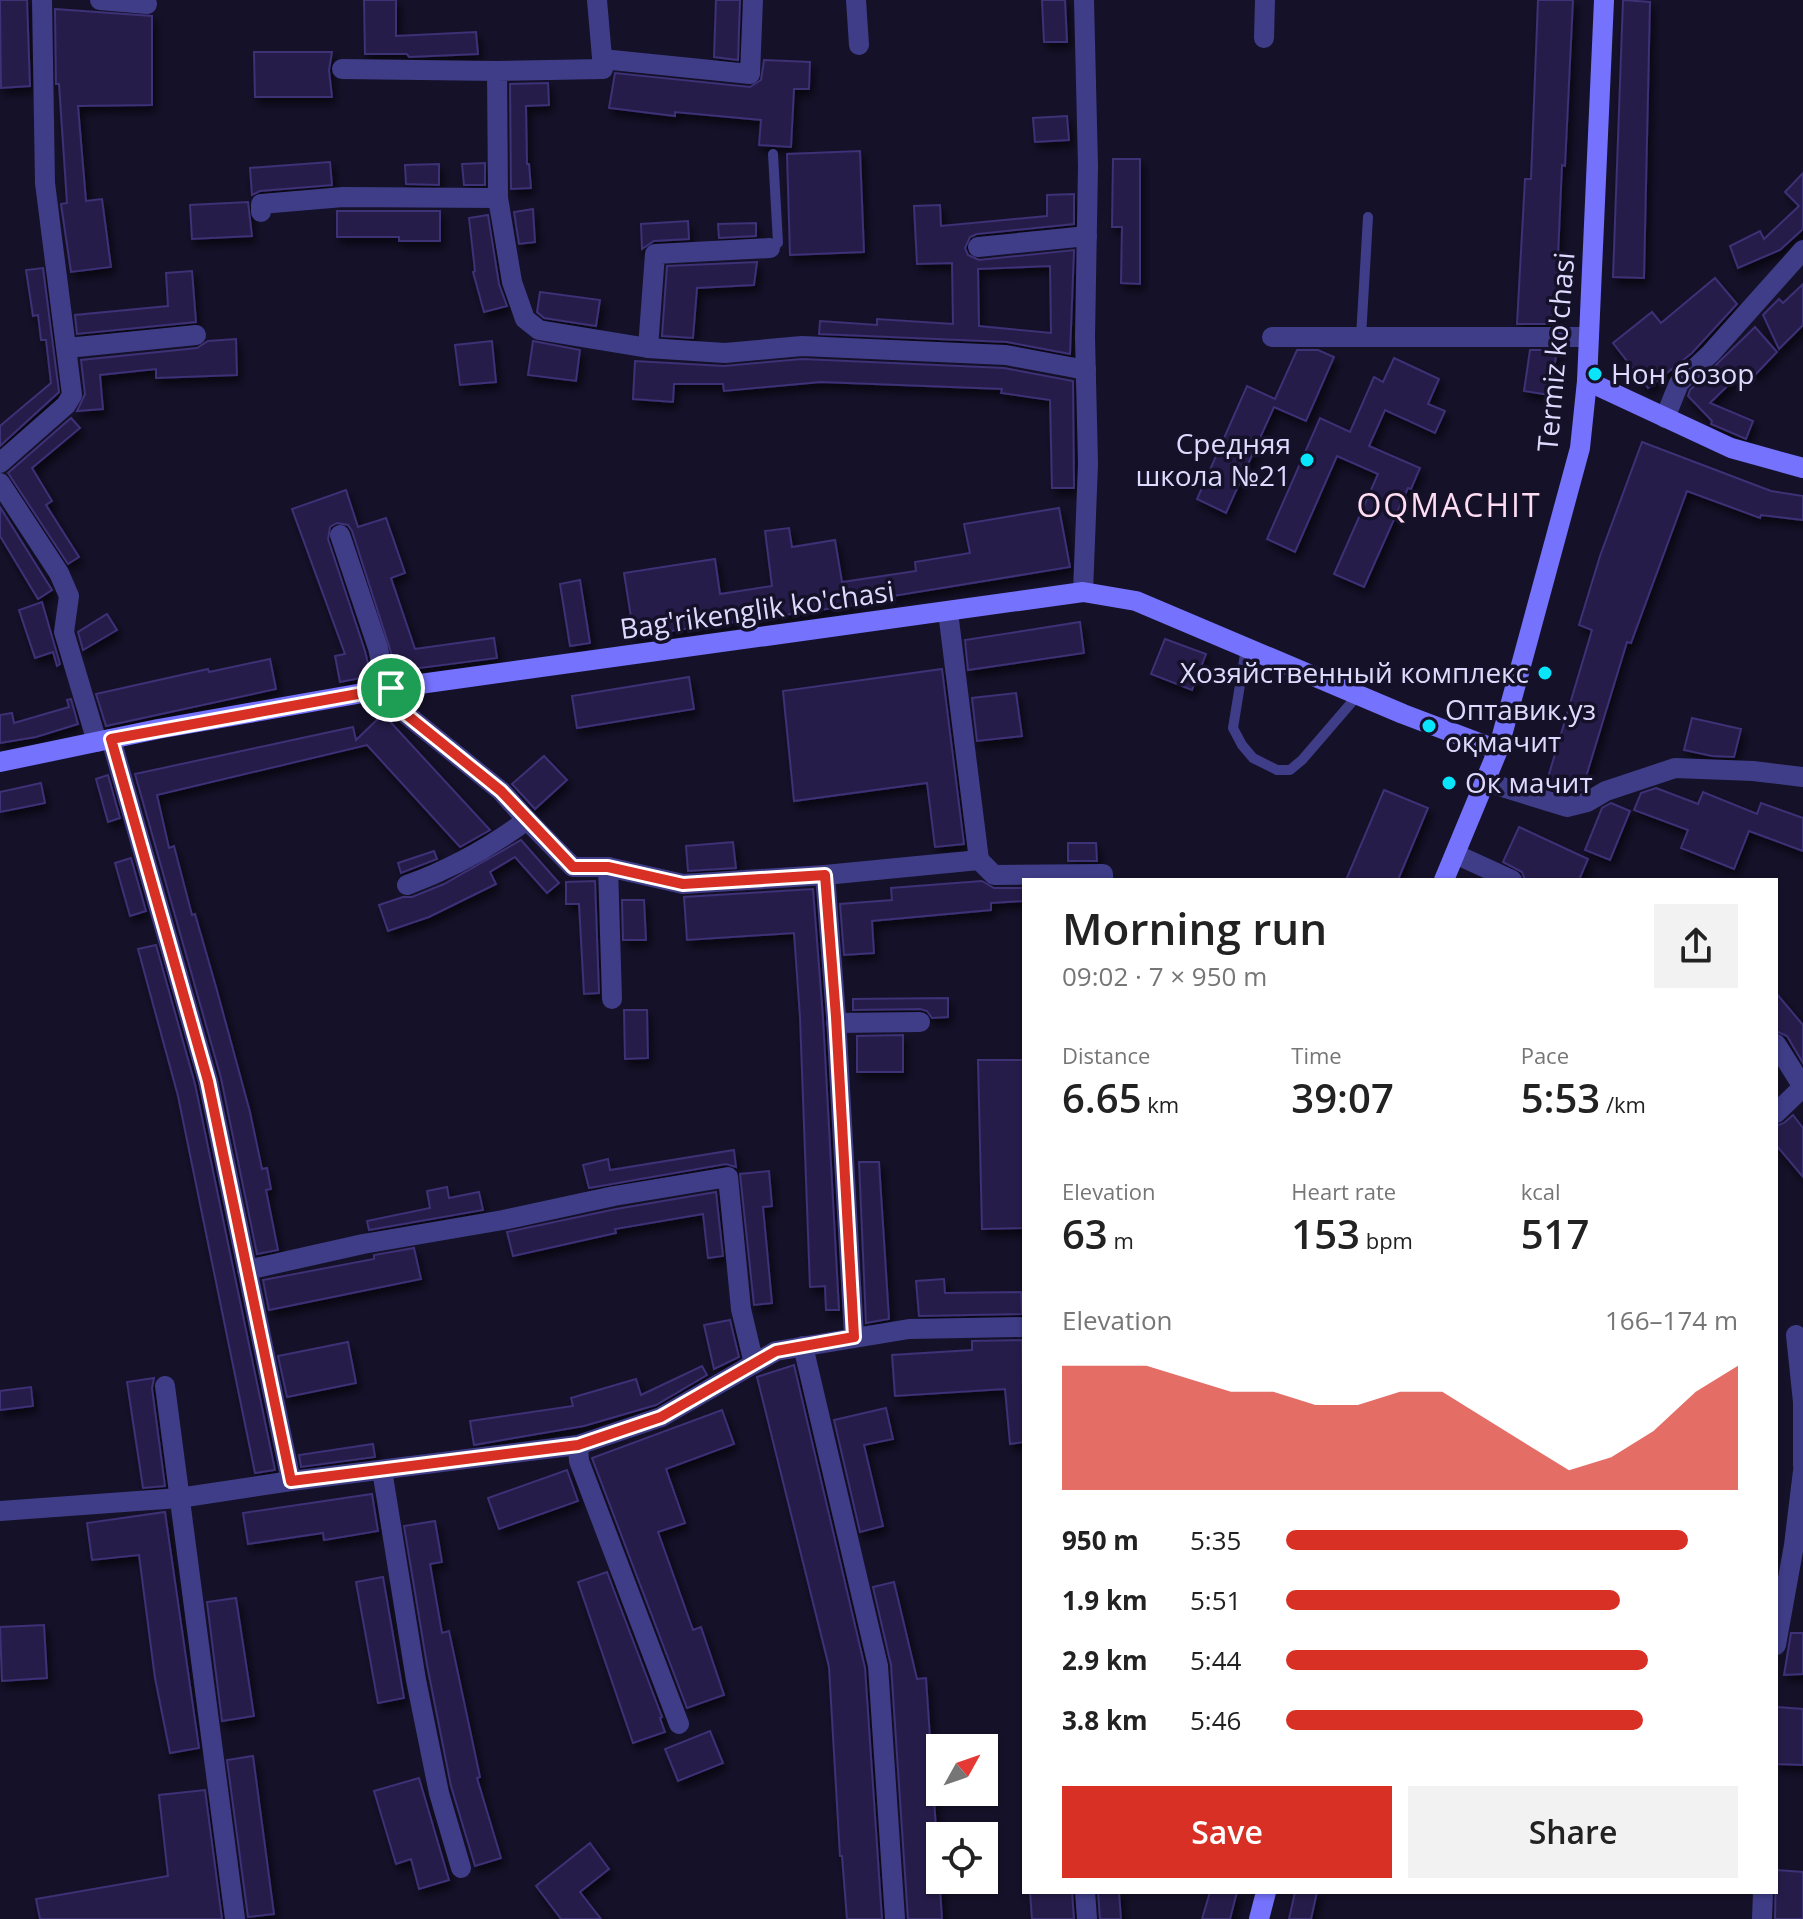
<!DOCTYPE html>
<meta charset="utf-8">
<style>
body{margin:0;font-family:"Open Sans",sans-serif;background:#f2f2f2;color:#222;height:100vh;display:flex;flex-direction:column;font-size:30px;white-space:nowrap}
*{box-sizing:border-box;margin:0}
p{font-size:26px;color:#767676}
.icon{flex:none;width:44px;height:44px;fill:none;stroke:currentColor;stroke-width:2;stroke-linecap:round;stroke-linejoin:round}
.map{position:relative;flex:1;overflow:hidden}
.details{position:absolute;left:1022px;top:878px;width:756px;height:1016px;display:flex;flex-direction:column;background:#fff;border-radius:0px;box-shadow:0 2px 6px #0004}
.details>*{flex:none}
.needle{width:52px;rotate:50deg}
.buttons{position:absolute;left:926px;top:1734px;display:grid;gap:16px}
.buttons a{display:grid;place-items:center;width:72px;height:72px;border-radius:0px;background:#fff;box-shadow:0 2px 6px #0004;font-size:40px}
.pin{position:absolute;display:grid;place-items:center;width:68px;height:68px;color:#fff;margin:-34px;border:4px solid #fff;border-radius:50%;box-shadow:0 2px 8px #0007}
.round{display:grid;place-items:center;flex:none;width:84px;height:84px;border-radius:0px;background:#f2f2f2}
.headline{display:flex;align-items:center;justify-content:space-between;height:136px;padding:0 40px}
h1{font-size:44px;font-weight:600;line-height:60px}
.stats{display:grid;grid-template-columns:repeat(3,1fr);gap:12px;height:136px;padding:8px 40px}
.stats div{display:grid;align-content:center}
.stats b{font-size:40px;font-weight:600}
.stats small{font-size:22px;font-weight:400}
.stats p{font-size:22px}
.chart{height:224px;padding:16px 40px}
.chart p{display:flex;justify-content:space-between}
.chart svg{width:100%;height:144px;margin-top:8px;fill:#d93025;opacity:.7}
.cta{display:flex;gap:16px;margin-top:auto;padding:16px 40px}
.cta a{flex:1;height:92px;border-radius:0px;background:#d93025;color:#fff;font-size:32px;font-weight:600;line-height:92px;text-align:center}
.cta a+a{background:#f2f2f2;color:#222}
ul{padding:0 40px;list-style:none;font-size:26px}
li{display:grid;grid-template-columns:128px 96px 1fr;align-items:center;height:60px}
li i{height:20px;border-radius:10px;background:#d93025}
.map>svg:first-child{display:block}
</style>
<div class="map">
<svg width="1803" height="1919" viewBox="0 0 1803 1919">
<defs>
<filter id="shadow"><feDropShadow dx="3.5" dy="6" stdDeviation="4" flood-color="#0009"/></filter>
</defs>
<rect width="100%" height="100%" fill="#151129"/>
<!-- building -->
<g fill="#261d4a" stroke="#3d3075" stroke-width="2" fill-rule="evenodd" filter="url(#shadow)">
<polygon points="0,0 27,0 30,86 1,88"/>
<polygon points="364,0 396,0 396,36 476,32 478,54 409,57 407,54 365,54"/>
<polygon points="716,0 740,0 738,60 714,57"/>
<polygon points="1042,0 1065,0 1067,42 1044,42"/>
<polygon points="1538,0 1573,0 1565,166 1562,165 1555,324 1517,324 1525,179 1531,179"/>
<polygon points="1623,0 1650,2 1644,278 1613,277"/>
<polygon points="55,9 152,16 152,105 78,106 86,201 102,199 111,267 71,272 61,204 67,203 59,84 56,84"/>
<polygon points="254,52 332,52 329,70 332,97 255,97"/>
<polygon points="764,60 810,62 809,89 794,89 791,147 759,145 761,120 675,112 675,116 609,108 615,73 750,87 761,80"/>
<polygon points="548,83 549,105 526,106 527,164 529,164 531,188 511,189 510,84"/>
<polygon points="1067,116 1069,140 1035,142 1033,118"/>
<polygon points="860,151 864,252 790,255 787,154"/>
<polygon points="1113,159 1140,159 1140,284 1121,283 1122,227 1112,227"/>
<polygon points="330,162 332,185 260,191 252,195 250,168"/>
<polygon points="485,163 485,185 464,185 462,164"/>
<polygon points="439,164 439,185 406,184 405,165"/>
<polygon points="1803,173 1803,229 1780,250 1738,268 1730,246 1760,231 1764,239 1799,206 1785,192"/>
<path d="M1074 194V224L977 234 970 237 965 248 968 255 979 260 1074 250 1070 354 1007 342 819 334 820 321 877 325V319L953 324 952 263 917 264 914 206 940 205 941 226 1047 216V195ZM1050 266 1051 333 979 326 978 269Z"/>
<polygon points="248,202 252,236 192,239 190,205"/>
<polygon points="533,209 535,242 519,244 514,212"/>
<polygon points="337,211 440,211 440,241 399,241 399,237 337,237"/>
<polygon points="488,215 499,284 507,306 484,312 473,272 475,271 469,218"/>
<polygon points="688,221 689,239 654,241 642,249 641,224"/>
<polygon points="756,223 756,236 719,238 718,224"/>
<polygon points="757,262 754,285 697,288 693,338 662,336 667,266"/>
<polygon points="43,268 59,392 0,446 0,426 51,383 46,340 41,340 38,315 33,316 26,270"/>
<polygon points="192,271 196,322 77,334 75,315 168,306 166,273"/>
<polygon points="1715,278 1737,304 1692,353 1648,388 1613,343 1652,312 1661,323"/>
<polygon points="1803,284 1803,325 1779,349 1763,315 1779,299 1783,303"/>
<polygon points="540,292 600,300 596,326 544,318 537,312"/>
<polygon points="1755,327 1777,352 1755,375 1747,367 1710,403 1753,421 1746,439 1711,424 1712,421 1688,396 1690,390"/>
<polygon points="236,339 237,375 156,378 156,369 100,375 103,409 77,411 85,394 81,360 197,348 208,341"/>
<polygon points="492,341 496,382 460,385 455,345"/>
<polygon points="533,341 580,350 576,381 528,375"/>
<polygon points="1297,350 1318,350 1334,357 1306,421 1274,407 1226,513 1197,499 1247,386 1275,399"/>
<polygon points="1530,350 1557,350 1550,395 1524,391"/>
<polygon points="1394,358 1439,379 1428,404 1445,411 1435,433 1385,410 1369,446 1420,468 1411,489 1408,488 1364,587 1334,574 1378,474 1337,456 1295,552 1267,539 1320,418 1350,432 1374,377 1383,382"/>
<polygon points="802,359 1004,368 1073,381 1074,488 1052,488 1050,400 1001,393 1002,389 821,382 724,391 723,384 674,384 673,402 633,399 635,361 724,366"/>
<polygon points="71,418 80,428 32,468 52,501 46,505 79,557 68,564 8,473"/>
<polygon points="1642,442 1771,491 1803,496 1803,520 1761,515 1760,518 1687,491 1631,643 1627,642 1582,790 1573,792 1546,784 1592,630 1579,625 1600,556"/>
<polygon points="346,490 358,527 386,518 405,573 391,578 415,649 494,638 497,658 397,671 352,531 348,525 337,523 330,527 328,539 365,651 371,676 340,682 335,656 345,654 292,509"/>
<polygon points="0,507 52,590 38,599 0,536"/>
<polygon points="1059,508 1070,567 856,602 856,605 634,636 624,573 715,559 720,594 772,586 765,531 789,528 792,547 835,540 842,582 916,571 915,562 970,553 964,524"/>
<polygon points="580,580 590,643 570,646 560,584"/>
<polygon points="42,602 60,664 57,666 53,652 35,658 19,610"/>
<polygon points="107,614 117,630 83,650 78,632"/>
<polygon points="1080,622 1084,653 968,670 965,640"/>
<polygon points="1165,639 1206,654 1192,690 1151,674"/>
<polygon points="270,659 276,689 106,726 96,694 208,669 209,672"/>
<polygon points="942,669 964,844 935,847 927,783 794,801 783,691"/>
<polygon points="689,677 694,709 577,728 572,696"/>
<polygon points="1016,693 1022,736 977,741 972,698"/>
<polygon points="71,699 78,724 36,737 0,743 0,715 12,713 14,723 69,707 67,700"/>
<polygon points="383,714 490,830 460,847 367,745 157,795 169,848 174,846 192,915 195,914 216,987 250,1112 262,1169 267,1168 271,1189 266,1190 278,1250 257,1254 221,1078 135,774 353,727 356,740"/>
<polygon points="1692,718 1741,729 1734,757 1712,756 1684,750"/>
<polygon points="544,756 567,780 535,809 512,784"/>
<polygon points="108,775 120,818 108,822 96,779"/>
<polygon points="41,783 45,803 0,812 0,792"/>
<polygon points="1656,788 1698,804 1703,792 1757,814 1761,803 1803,818 1803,851 1749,831 1734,869 1681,848 1688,830 1634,810 1641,793"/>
<polygon points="1384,790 1428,808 1398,880 1346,880"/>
<polygon points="1611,803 1630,811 1610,860 1585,850 1602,808"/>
<polygon points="1519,827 1588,859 1579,880 1525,880 1522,872 1503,862"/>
<polygon points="521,840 559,883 547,893 515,857 490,872 496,884 429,917 388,931 379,905 403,897 412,897 444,884"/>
<polygon points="733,842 736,868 688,871 686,846"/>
<polygon points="1068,843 1096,843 1097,861 1068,861"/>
<polygon points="434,851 437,859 401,873 398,863"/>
<polygon points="131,858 146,911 130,916 115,863"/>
<polygon points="595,881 599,993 584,994 579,904 566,904 566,882"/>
<polygon points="982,881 994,888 1024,888 1024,901 991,903 991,910 872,921 874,953 844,955 840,904 892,900 891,888"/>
<polygon points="813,889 823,1018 839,1310 826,1310 825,1286 810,1287 800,1017 794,933 687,940 684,897"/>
<polygon points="622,900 644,900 646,940 623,940"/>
<polygon points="156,945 195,1084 275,1470 255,1473 178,1096 138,949"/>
<polygon points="1776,993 1803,1025 1803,1063 1787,1036 1776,1031"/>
<polygon points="948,998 948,1017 932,1018 927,1011 920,1009 853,1010 853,999"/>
<polygon points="624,1010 647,1010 648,1058 625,1059"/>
<polygon points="903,1035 903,1072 857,1072 857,1036"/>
<polygon points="978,1060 1024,1060 1024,1228 982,1229"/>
<polygon points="1793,1115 1803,1128 1803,1177 1776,1145 1776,1126 1784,1123"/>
<polygon points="734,1150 736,1167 726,1164 589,1188 583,1165 608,1159 610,1170"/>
<polygon points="859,1162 879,1162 889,1319 866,1323"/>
<polygon points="769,1171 772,1206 763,1207 772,1303 754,1305 740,1174"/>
<polygon points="447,1187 449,1198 479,1192 483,1210 369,1230 367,1221 430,1208 427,1191"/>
<polygon points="716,1192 723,1256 708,1258 703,1214 615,1229 616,1233 513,1256 507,1232 616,1209"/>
<polygon points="414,1248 421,1279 269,1310 263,1280 374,1259 374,1255"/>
<polygon points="944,1279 945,1293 1021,1292 1022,1314 919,1316 916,1281"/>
<polygon points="730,1320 739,1357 714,1369 704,1325"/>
<polygon points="1022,1340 1024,1442 1010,1444 1005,1389 895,1396 892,1355 972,1350 972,1341"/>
<polygon points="348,1342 356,1383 287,1397 278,1356"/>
<polygon points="794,1365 865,1668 882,1919 847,1919 842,1856 840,1856 829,1667 757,1377"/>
<polygon points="702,1366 707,1375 656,1405 584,1426 474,1445 470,1421 573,1406 571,1398 636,1379 641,1395"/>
<polygon points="154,1378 152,1388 165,1486 143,1488 127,1382"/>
<polygon points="31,1387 33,1406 0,1410 0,1391"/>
<polygon points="886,1408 893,1439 864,1445 883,1526 860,1532 834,1420"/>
<polygon points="722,1410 734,1444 666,1469 685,1523 658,1532 693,1630 701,1627 724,1695 687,1708 592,1458"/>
<polygon points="373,1444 375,1457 301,1467 299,1455"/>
<polygon points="567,1470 578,1501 499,1529 488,1498"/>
<polygon points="372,1494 378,1531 324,1540 323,1533 248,1544 243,1513"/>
<polygon points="165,1512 199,1748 170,1753 155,1678 139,1555 92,1560 87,1523"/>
<polygon points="435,1521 442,1562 430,1564 442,1633 449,1631 480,1777 477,1778 501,1858 475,1866 451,1786 427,1665 404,1526"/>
<polygon points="607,1572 662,1717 660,1718 665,1732 633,1743 578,1582"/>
<polygon points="383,1577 404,1698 378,1703 356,1582"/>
<polygon points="894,1582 917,1679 926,1678 942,1919 908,1919 891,1665 873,1587"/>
<polygon points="236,1598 254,1716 222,1721 207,1602"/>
<polygon points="44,1625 47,1678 2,1681 0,1627"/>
<polygon points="1791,1633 1803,1633 1803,1674 1784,1675"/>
<polygon points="1777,1707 1803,1709 1803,1765 1776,1764"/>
<polygon points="710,1731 723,1763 678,1781 665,1749"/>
<polygon points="253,1756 274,1914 248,1917 227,1760"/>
<polygon points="419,1778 449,1880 419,1889 411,1859 396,1864 374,1791"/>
<polygon points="205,1790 222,1919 40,1919 36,1899 168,1876 159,1795"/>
<polygon points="590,1843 609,1869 580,1892 601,1919 561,1919 536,1886"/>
<polygon points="1776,1870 1803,1872 1803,1919 1775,1919"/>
<polygon points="1030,1892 1072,1892 1074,1919 1032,1919"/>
<polygon points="1098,1892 1119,1892 1121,1919 1100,1919"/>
<polygon points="1210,1892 1237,1892 1230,1919 1202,1919"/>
<polygon points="1295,1892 1317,1892 1311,1919 1289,1919"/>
</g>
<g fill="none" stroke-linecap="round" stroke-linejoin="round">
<!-- service -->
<g stroke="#3f3d87" stroke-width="10">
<polyline points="770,248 778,243 773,154"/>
<polyline points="1361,337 1368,217"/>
<polyline points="1246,648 1233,728 1242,745 1253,758 1277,770 1290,770 1302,760 1358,695"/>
</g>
<!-- minor -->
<g stroke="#3f3d87" stroke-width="20">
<polyline points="100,0 147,4"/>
<polyline points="597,0 603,69 497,71 498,198 512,282 525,319 539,330 648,348 655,254 770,248"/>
<polyline points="856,0 859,45"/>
<polyline points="1264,38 1265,0"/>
<polyline points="602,59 750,74 753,0"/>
<polyline points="342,69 497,71"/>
<polyline points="261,212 261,204 343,197 498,198"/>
<polyline points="978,247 1087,236"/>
<polyline points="1272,337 1589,337"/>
<polyline points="67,348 196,335"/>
<polyline points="648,348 725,353 802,346 1006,355 1086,370"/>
<polyline points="1665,418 1679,383 1711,353 1803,250"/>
<polyline points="0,463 66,405 72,395 45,183 42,0"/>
<polyline points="0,483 59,573 69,596 64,632 97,742"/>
<path d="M340 535 378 648 383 672 402 711 501 791 527 820C489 848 451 869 407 885"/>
<polyline points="1083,592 1088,464 1085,337 1088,166 1084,0"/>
<polyline points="111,739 208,1081 291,1481"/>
<polyline points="1486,782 1567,807 1587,802 1606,791 1675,768 1753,771 1803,777"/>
<polyline points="527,820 573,867 608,867 612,999"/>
<polyline points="1455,854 1512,880"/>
<polyline points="979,860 994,875 1103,874 1103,880"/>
<polyline points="608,867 683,884 825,875 836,1017 854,1337"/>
<polyline points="825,875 979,860 948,612"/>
<polyline points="836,1023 920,1022"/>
<polyline points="1776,1044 1803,1087"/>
<polyline points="1776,1113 1803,1087"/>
<polyline points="247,1270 363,1244 503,1220 614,1196 728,1177 741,1309 754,1364"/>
<polyline points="1796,1335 1803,1402 1803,1466"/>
<polyline points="803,1346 878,1666 895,1919"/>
<polyline points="165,1386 235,1919"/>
<polyline points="578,1445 579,1461 679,1724"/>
<polyline points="382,1470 416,1680 439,1793 461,1868"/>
<polyline points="0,1511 179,1498 291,1481 578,1445 661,1417 776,1351 909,1329 1024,1327"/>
<polyline points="1776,1645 1794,1545 1803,1471"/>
<polyline points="1085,1892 1087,1919"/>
<polyline points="1762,1919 1763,1892"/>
</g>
<!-- secondary -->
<g stroke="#7572fd" stroke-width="20">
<polyline points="1587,381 1731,448 1803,468"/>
<polyline points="0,762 158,729 391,688 1083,592 1136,601 1403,714 1498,750"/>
<polyline points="1444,880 1498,750 1580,448 1587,381 1604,0"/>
<polyline points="1259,1919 1266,1892"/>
</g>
</g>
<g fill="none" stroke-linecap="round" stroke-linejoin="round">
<defs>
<polygon id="route" points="391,688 402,711 501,791 573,867 608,867 683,884 825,875 836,1017 854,1337 776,1351 661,1417 578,1445 291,1481 208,1081 111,739"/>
</defs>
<!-- route casing -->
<use href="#route" stroke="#fff" stroke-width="16"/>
<!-- route -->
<use href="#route" stroke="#d93025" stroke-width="10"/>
</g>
<!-- markers -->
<g fill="#09e5fb" stroke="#151129" stroke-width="3">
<circle cx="1595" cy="374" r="8"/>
<circle cx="1307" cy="460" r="8"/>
<circle cx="1545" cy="673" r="8"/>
<circle cx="1429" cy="726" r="8"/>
<circle cx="1449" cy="783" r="8"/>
</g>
<g text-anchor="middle" stroke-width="7" stroke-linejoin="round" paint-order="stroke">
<!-- street labels -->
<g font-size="28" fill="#dedafe" stroke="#151129">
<text transform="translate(1556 352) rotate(-85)" y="10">Termiz ko'chasi</text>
<text transform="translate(757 610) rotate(-8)" y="10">Bag'rikenglik ko'chasi</text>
</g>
<!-- poi labels -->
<g font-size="28" fill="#dedafe" stroke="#151129" text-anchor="start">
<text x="1611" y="384">Нон бозор</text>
<text x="1291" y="454" text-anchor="end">Средняя<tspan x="1291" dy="32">школа №21</tspan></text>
<text x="1529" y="683" text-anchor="end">Хозяйственный комплекс</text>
<text x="1445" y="720">Оптавик.уз<tspan x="1445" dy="32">оқмачит</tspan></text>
<text x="1465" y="793">Ок мачит</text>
</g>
<!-- quarter labels -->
<g font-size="32" letter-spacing="2" fill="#fedcf2" stroke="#151129">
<text x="1449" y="517">OQMACHIT</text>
</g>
</g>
</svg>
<div class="buttons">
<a><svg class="needle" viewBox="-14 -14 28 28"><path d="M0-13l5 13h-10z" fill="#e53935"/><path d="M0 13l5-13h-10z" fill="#767676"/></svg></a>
<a><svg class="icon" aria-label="locate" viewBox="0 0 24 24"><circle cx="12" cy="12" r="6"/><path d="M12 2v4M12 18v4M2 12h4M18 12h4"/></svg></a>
</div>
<div class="pin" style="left:391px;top:688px;background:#1e9e55"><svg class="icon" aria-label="arrive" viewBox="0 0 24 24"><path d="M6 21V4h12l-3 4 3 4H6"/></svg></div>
<section class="details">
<div class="headline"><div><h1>Morning run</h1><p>09:02 · 7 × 950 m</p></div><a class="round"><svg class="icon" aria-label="share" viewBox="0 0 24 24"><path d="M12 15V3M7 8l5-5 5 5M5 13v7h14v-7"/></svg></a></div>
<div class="stats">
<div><p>Distance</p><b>6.65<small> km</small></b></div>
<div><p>Time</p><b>39:07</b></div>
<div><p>Pace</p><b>5:53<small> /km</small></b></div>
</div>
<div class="stats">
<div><p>Elevation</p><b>63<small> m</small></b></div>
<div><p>Heart rate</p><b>153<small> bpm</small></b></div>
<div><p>kcal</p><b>517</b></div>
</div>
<div class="chart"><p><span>Elevation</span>166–174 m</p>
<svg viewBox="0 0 160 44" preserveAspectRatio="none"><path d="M0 44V6L10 6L20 6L30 10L40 14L50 14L60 18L70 18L80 14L90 14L100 22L110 30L120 38L130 34L140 26L150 14L160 6V44z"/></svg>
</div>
<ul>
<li><b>950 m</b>5:35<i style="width:89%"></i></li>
<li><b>1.9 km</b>5:51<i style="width:74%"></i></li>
<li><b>2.9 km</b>5:44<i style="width:80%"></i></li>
<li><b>3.8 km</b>5:46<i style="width:79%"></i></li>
</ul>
<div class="cta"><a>Save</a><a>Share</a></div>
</section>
</div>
